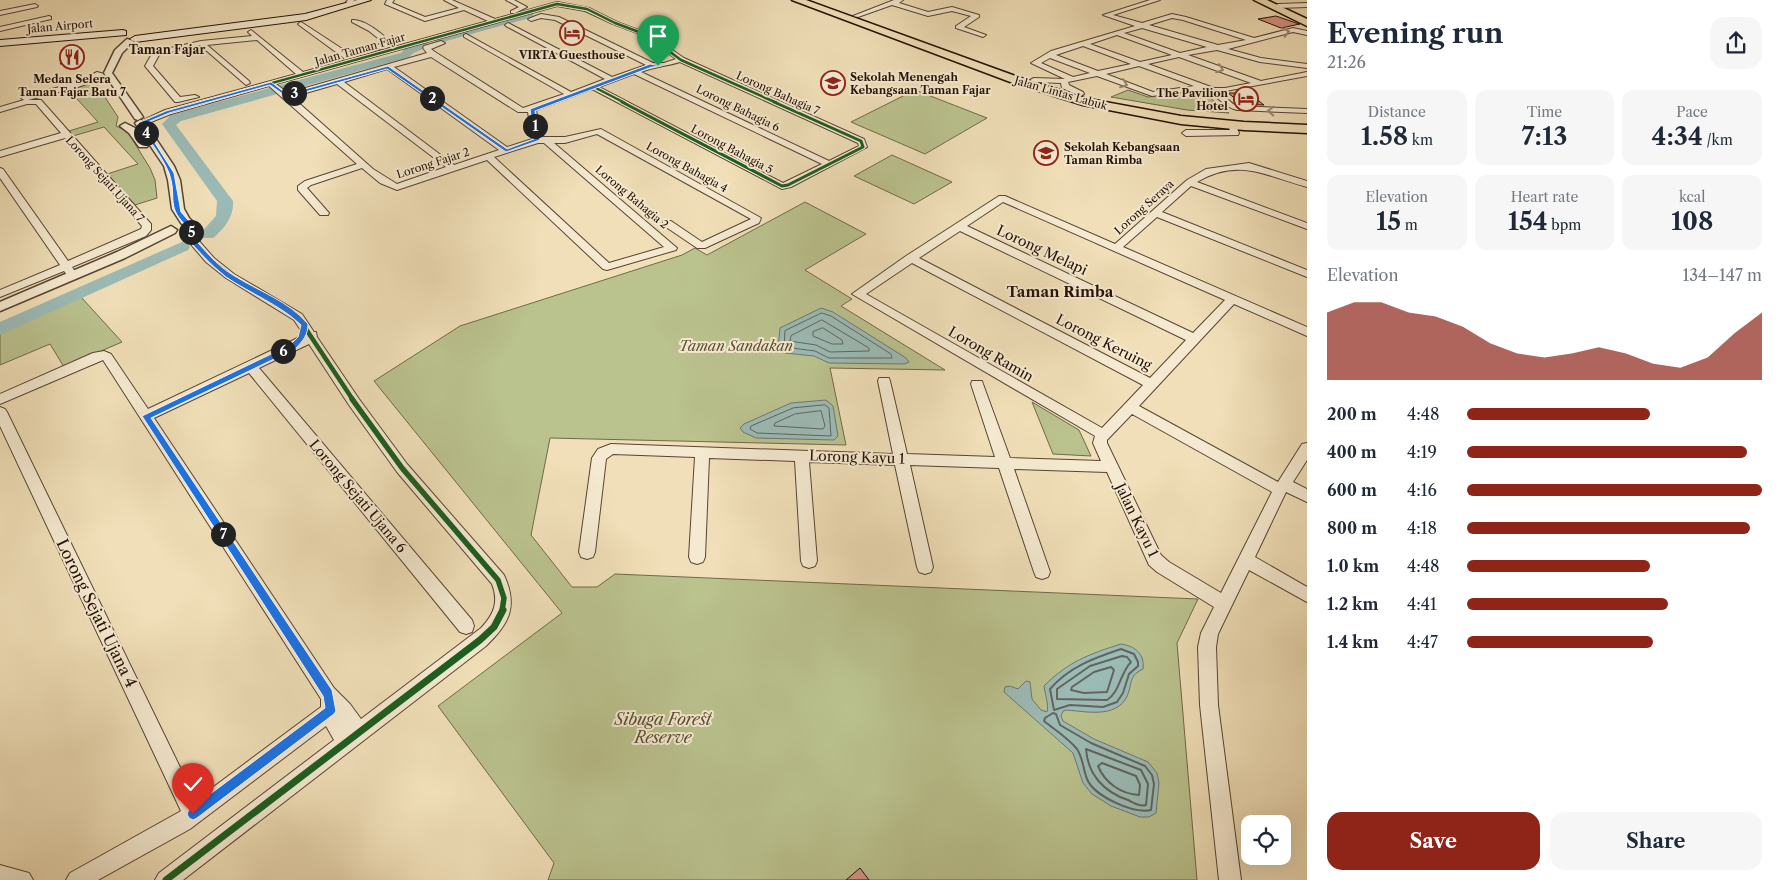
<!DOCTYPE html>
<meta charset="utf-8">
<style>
body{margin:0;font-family:"Libre Caslon Text",serif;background:#f6f6f7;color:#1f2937;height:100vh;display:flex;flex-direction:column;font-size:19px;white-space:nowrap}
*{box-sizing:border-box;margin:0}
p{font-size:16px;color:#747a83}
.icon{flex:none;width:28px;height:28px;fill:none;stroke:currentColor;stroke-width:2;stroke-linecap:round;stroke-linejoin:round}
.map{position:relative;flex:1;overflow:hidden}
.panel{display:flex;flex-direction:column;background:#fff;width:475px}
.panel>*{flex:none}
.fabs{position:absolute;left:1241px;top:815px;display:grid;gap:10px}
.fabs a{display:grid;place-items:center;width:50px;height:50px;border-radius:10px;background:#fff;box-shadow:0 5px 20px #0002;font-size:25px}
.pin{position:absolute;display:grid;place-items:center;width:42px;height:42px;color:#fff;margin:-51px -21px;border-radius:50% 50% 50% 0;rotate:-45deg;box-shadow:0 0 5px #0007}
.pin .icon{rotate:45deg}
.km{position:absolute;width:25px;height:25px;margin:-12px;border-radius:50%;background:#222;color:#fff;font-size:14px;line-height:25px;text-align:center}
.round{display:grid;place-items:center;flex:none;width:52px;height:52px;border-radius:15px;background:#f6f6f7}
.headline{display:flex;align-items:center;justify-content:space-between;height:85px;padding:0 20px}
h1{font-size:28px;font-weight:800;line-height:38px}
.metrics{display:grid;grid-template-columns:repeat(3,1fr);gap:8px;height:85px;padding:5px 20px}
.metrics div{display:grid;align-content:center;border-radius:12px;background:#f6f6f7;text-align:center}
.metrics b{font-size:25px;font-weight:800}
.metrics small{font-size:14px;font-weight:400}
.metrics p{font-size:14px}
.chart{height:140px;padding:10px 20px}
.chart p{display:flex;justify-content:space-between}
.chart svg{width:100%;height:90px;margin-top:5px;fill:#8f2418;opacity:.7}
.cta{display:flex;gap:10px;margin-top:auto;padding:10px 20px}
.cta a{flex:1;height:58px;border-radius:15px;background:#8f2418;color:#fff;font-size:20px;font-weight:800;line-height:58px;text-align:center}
.cta a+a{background:#f6f6f7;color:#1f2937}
ul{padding:0 20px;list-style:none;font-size:16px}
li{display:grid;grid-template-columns:80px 60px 1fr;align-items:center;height:38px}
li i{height:12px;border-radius:6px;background:#8f2418}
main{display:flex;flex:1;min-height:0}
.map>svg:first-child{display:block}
</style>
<main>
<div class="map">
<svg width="1307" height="880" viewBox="0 0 1307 880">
<rect width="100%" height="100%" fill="#f0dfb8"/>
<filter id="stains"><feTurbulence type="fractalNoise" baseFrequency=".004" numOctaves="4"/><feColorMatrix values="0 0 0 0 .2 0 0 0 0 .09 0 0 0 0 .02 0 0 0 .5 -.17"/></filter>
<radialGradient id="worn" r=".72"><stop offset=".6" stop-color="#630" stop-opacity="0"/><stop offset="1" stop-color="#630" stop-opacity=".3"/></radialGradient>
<!-- green -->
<g fill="#bac28e" stroke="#706949">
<polygon points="89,83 97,85 118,117 116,126 127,131 150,168 155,180 157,198 135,205 107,174 138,164 104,127 73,136 69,131 98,122 68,89"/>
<polygon points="915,90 987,118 925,154 851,122"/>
<polygon points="1128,90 1148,97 1200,90 1229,113 1187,110 1111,97"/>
<polygon points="892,155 952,182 914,204 854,176"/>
<polygon points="805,202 866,234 805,270 852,299 841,306 945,370 830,368 846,445 550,438 531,535 572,587 597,587 615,574 1198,599 1177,643 1197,880 548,880 554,863 438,706 562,613 374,381 460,326 682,255 695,248 707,255"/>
<polygon points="81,297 122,342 64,367 50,344 0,365 0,332"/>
<polygon points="1032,402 1079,430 1091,456 1053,454"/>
</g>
<!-- water -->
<g fill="#9cbbb6" stroke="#6d776f">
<polygon points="821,308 833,312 906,358 909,362 904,364 829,363 814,356 785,353 778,349 780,328"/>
<polygon points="826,400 833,406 838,436 834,440 756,438 743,432 740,428 744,424 791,403"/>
<path d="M1121 644C1135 646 1145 654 1143 669 1131 675 1132 679 1129 691 1121 719 1089 712 1067 710L1063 711 1061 716 1063 721 1094 739 1148 762 1157 773 1159 783 1156 813 1149 817H1140L1111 806 1092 794 1083 783 1073 753 1004 692 1005 687 1010 686 1018 689 1026 681 1030 682 1032 699 1041 710 1047 712C1049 706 1045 693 1044 686 1068 662 1089 654 1121 644Z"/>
</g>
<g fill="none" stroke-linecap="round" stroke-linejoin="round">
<!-- shore-far1 -->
<g stroke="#61665d" stroke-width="1">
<polygon points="822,313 831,316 891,354 892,358 829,358 815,351 784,347 785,331"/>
<polygon points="822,320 869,348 869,351 830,352 816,345 790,341 791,336"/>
<polygon points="823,328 842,340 843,344 832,344 813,336 813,332"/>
<polygon points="825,405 829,408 831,436 757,433 750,429 751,426 793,408"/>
<polygon points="821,411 825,426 823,429 774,426 775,423 795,414"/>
</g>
<!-- shore -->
<g stroke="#61665d" stroke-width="2">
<path d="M1121 649 1134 654 1138 662V666L1129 674 1123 693 1117 702 1103 707 1070 705 1054 710 1050 689C1069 667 1094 658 1121 649Z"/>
<path d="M1122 656 1127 657 1131 662C1120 673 1120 692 1107 700L1057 699V689L1090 666Z"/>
<polygon points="1111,667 1114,670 1107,692 1084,693 1071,690 1072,687 1094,672"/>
<path d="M1053 713 1056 714 1060 725 1091 743 1145 766 1152 775 1154 784 1151 810C1133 814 1094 796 1087 779 1083 769 1083 758 1077 749 1068 738 1055 730 1044 721L1045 718Z"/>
<path d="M1086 749 1141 770 1148 784 1146 805C1140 807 1134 803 1128 800 1104 792 1088 775 1086 749Z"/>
<path d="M1102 763 1136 776 1140 785 1139 795C1121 794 1105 783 1098 766Z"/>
</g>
<!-- river -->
<g fill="#9cbbb6" fill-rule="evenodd">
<polygon points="529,12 533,13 533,17 439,43 434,40 435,38"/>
<path d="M423 42 427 43 428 45C423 51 415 50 409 57L284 92 278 88 280 85 401 53 406 47Z"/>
<path d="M273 87 279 91 277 94 181 121 176 125 233 201C234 217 224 229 213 238H201L199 235 216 216 217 201 162 124 171 115Z"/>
<polygon points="182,242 188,244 190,247 188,250 0,335 0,322"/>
</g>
</g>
<!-- building -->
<g fill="#d49483" stroke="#261004">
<polygon points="1276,16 1299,24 1300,24 1281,28 1258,19"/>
<polygon points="82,53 75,63 60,64 67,54"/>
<polygon points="1228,93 1249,93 1264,105 1242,104"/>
<polygon points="860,868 869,880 846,880"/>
</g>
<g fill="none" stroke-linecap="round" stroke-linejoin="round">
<defs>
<g id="minor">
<polygon points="348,0 355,0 349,4 346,2"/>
<path d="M387 0H394L392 3 425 17 459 8 444 0H452L495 19 557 2 589 8 617 22 649 34 684 58 864 139 867 147 791 187 782 189 592 89 536 110 541 137H565L601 129 761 218 759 223 705 248H697L663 225V221H671L702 242 751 219 597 134 565 143H554L677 248 676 250 607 270 603 269 487 160 397 190 380 183 362 168 311 185 307 188 329 213 328 215H320L298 190V186L305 181 357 164 269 86 171 114 146 124 139 122 165 110 296 74 257 40 207 45 249 81 250 83 246 85 200 45 159 55 153 66 180 97 195 95 199 97 178 102H175L145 66 153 52 201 41 252 36 248 32 251 30 303 72 488 21 464 10 425 21 385 4ZM557 6 585 11 613 24 645 36 676 59 664 63H653L559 17 541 14 528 19 531 21 541 18 555 20 646 65 612 77 508 23 505 25 506 26 605 79 571 92 466 34 464 35V37L564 94 523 108 435 52 431 49 443 44 445 43 441 41 424 46 423 48 427 53 288 93 276 84ZM431 57 518 112H528L532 139 507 147 394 67ZM680 62 858 143 859 146 829 161 641 72C654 67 667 66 680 62ZM387 69 499 150 454 165 344 82ZM634 74 822 164 783 183 599 87ZM337 84 446 167 397 184 373 169 292 97ZM538 143H544L664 247 609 263 494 157Z"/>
<polygon points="506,0 514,0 527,7 515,13 511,13 511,11 519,7"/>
<polygon points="894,0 903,0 899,3 928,12 952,7 979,15 979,17 964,27 986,35 983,37 956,28 956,26 971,16 952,11 928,16 892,5 858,17 853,16"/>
<path d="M1150 0H1160L1113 15 1142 23 1172 14 1186 17 1254 38 1293 28 1307 31V35L1293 32 1228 49 1261 58 1307 64V68L1260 62 1217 50 1188 55 1261 81 1307 72V76L1220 92 1233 104 1237 106 1307 109V113L1237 110C1223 107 1217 94 1203 89L1152 96 1097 76 1068 82 1069 85 1083 92 1084 94 1080 96 1062 88 1061 83 1034 82 1030 80 1034 78 1065 79 1031 63 1051 51 1135 26 1103 15ZM1172 18 1183 20 1246 40 1218 45 1149 25ZM1142 28 1207 47 1180 53 1124 33ZM1117 35 1172 55 1140 62 1090 44ZM1083 46 1131 64 1098 71 1056 55ZM1179 57 1251 83 1225 88H1214L1148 64ZM1050 58 1090 73 1073 77 1041 63ZM1139 66 1194 86 1153 92 1106 74Z"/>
<polygon points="1307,3 1307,7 1278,8 1275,6 1278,4"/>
<polygon points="35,4 38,6 37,7 0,15 0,11"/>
<polygon points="49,16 51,17 51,19 0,31 0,27"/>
<path d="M352 20C365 19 382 34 392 43L387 48 370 51V47L384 43 369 31 352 22Z"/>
<polygon points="301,22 350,54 350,58 344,58 299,25 298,24"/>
<polygon points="97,72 104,74 97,80 78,87 28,100 41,100 151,224 151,230 146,236 72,267 76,273 75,275 67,275 64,271 0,297 0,290 60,265 0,178 0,168 3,169 68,261 141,229 142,226 65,138 0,157 0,151 61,133 36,104 27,104 0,112 0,107 24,100 21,98 22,96 73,84"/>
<polygon points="1232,123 1235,124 1239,133 1238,135 1186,136 1182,133 1186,130 1230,130 1228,126"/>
<path d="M1249 163 1307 181V187C1266 176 1239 157 1197 182L1307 223V229L1191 186 1162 212 1307 270V277L1157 217 1123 247 1307 327V336L1234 304 1139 406 1278 482 1302 444 1307 443V460L1293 482 1307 489V502L1286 492 1255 557 1307 587V602L1249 570 1218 634 1216 647 1218 705 1241 880H1219L1200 705 1198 647 1201 633 1214 607 1157 572 1149 565 1107 472 1014 469 1050 572 1048 577 1042 579 1036 577 1034 572 999 468 910 465 933 567 931 572 925 574 919 572 917 567 895 465 809 462 817 561 815 566 809 568 803 566 801 561 795 461 709 458 705 557 703 562 697 564 691 562 689 557 695 457 613 454 606 459 595 552 593 557 587 559 581 557 579 552 592 458 598 449 611 444 893 454 878 381 879 378H889L890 381 907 454 995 457 971 384 972 381H982L983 384 1010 458 1101 461 1093 443 1095 436 852 294 906 256 999 196H1005L1115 244 1187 180 1206 169ZM1003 202 1225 300 1193 333 967 226ZM960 231 1186 340 1150 378 919 258ZM912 263 1143 385 1102 428 866 294ZM1132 414 1272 492 1221 593 1169 562 1161 555 1107 443V440Z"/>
<path d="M188 232 192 233 214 258 234 274 302 314 314 332H316L317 337 359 399 407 464 504 575C518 606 510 623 486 646L183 880H155L159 873 334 740 326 726 190 829 98 880H66L70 873 181 811 0 426V407L5 409 7 412 196 800 321 707V699L103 360 0 404V394L93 353 104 351 111 354 148 409 304 335 294 320 226 278 206 262 183 235ZM309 344 349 405 397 472 492 584C499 602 494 614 481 628L361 719 350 704 334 688 154 418 249 373 460 632 466 634 472 632 474 626 472 620 259 368Z"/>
<polygon points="0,865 29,873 33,880 0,880"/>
</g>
<g id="tertiary">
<polygon points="127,39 134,41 122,53 112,73 143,117 138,120 135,119 104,73 115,50"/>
<polygon points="140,120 144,121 174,166 180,180 184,209 189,218 197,226 195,229 187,229 181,223 172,209 168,180 164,166 135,123"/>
<polygon points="125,123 137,129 148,145 147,147 139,147 129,133 120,126"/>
<polygon points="171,226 177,230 175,233 125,258 0,311 0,302 117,252"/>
</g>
<g id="secondary">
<polygon points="357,0 371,0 306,20 135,42 130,39 135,36 305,14"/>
<polygon points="123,30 126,31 126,35 0,46 0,40"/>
</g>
<polygon id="primary" points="792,0 806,0 1021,78 1089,99 1181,116 1244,122 1307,125 1307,133 1244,130 1181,124 1083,105 1013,83"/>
<polygon id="trunk" points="1254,0 1267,0 1307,19 1307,26"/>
</defs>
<!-- minor casing -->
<use href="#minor" stroke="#584431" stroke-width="2"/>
<!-- tertiary casing -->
<use href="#tertiary" stroke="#584431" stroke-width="3"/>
<!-- secondary casing -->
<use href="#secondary" stroke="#261004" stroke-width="2"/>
<!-- primary casing -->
<use href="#primary" stroke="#261004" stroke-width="3"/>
<!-- trunk casing -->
<use href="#trunk" stroke="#261004" stroke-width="3"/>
<!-- minor -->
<use href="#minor" fill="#f5ead1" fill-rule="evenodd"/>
<!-- tertiary -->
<use href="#tertiary" fill="#f5ead1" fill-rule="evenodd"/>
<!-- secondary -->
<use href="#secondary" fill="#f5ead1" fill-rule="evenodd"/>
<!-- primary -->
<use href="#primary" fill="#f0dfb8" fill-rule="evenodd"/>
<!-- trunk -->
<use href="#trunk" fill="#f0dfb8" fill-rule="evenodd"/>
<defs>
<g id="cycleway-far4">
<polyline points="594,87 625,103"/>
<polyline points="200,103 557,4 587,9 615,23 647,35 681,60 777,103"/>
</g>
<g id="cycleway-far3">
<polyline points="622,102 782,186 788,185 863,147 861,141 774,102"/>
<polyline points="143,122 168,112 204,102"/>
</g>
<polyline id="cycleway-far2" points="188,235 210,260 230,276 298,317 353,400"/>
<polyline id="cycleway-far1" points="352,399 402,468 498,580 504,598 502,611"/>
<polyline id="cycleway" points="166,880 480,640 494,627 503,610"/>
</defs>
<!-- cycleway-far4 casing -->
<use href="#cycleway-far4" stroke="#f5ead1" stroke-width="4.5"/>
<!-- cycleway-far3 casing -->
<use href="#cycleway-far3" stroke="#f5ead1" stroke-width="5"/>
<!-- cycleway-far2 casing -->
<use href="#cycleway-far2" stroke="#f5ead1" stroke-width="7"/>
<!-- cycleway-far1 casing -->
<use href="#cycleway-far1" stroke="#f5ead1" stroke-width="9"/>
<!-- cycleway casing -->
<use href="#cycleway" stroke="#f5ead1" stroke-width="10"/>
<!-- cycleway-far4 -->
<use href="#cycleway-far4" stroke="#1b5e20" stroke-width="2.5"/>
<!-- cycleway-far3 -->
<use href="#cycleway-far3" stroke="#1b5e20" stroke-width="3"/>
<!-- cycleway-far2 -->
<use href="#cycleway-far2" stroke="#1b5e20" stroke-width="4.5"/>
<!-- cycleway-far1 -->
<use href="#cycleway-far1" stroke="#1b5e20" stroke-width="5.5"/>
<!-- cycleway -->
<use href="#cycleway" stroke="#1b5e20" stroke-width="7"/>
</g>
<!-- one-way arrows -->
<defs><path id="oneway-chevron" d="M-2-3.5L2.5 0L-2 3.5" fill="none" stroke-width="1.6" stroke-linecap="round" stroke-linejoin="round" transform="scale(1.25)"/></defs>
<g stroke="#988875">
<use href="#oneway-chevron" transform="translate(1286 32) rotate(-13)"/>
<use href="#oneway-chevron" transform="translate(1220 69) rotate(19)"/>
<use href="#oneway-chevron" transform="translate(1124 84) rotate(21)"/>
<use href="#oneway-chevron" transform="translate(1271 111) rotate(-177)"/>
</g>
<!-- route -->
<path fill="#1a73e8" stroke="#fff" d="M650 64 660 66 652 67 535 111 540 140 506 152 387 69 287 97 270 85 169 113 143 124 174 173 181 212 196 229 191 235C204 249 216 265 233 275 258 291 289 301 308 324 308 335 303 341 295 349L151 418 332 690 336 711 334 714 197 818 193 820 189 818 187 814 189 810 325 708 323 696 142 416 290 345 298 337 301 325C279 304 251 294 226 277 211 265 198 251 185 236L190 229C164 207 178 199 169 173 163 158 147 137 138 123L166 111 271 82 287 94 388 66 507 149 534 139 530 109Z"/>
<!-- icons -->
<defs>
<symbol id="hotel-ring" viewBox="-11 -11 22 22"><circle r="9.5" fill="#f5ead1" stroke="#8f2418" stroke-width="1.5"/><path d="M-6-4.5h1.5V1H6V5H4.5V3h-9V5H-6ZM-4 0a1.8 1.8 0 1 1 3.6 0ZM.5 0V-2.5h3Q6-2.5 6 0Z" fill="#8f2418"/></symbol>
<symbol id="restaurant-ring" viewBox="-11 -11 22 22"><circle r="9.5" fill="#f5ead1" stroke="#8f2418" stroke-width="1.5"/><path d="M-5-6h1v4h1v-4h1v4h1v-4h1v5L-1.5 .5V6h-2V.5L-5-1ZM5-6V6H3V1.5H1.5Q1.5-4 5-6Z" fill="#8f2418"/></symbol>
<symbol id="school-ring" viewBox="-11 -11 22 22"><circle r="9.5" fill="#f5ead1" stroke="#8f2418" stroke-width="1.5"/><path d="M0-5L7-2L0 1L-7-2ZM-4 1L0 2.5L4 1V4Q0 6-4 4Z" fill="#8f2418"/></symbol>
</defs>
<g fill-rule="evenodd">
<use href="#hotel-ring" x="558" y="19" width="28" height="28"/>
<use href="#restaurant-ring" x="58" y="43" width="28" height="28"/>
<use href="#school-ring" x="819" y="69" width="28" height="28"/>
<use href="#hotel-ring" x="1232" y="85" width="28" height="28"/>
<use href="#school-ring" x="1032" y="139" width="28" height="28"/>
</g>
<g text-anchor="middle" stroke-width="4" stroke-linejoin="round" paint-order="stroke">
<!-- far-street labels -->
<g font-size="11" fill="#261004" stroke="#f5ead1">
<text transform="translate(60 26) rotate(-5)" y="4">Jalan Airport</text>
<text transform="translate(360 49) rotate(-16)" y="4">Jalan Taman Fajar</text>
<text transform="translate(778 93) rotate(24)" y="4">Lorong Bahagia 7</text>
<text transform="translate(1061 93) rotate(16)" y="4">Jalan Lintas Labuk</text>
<text transform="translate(738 108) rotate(26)" y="4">Lorong Bahagia 6</text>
<text transform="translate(732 149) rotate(28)" y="4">Lorong Bahagia 5</text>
<text transform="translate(433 163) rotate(-18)" y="4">Lorong Fajar 2</text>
<text transform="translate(687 167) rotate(29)" y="4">Lorong Bahagia 4</text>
<text transform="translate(105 179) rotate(48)" y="4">Lorong Sejati Ujana 7</text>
<text transform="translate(632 197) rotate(40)" y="4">Lorong Bahagia 2</text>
<text transform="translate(1144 207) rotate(-42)" y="4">Lorong Seraya</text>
</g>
<!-- far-poi labels -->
<g font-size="11" font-weight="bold" fill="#261004" stroke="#f5ead1">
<text x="572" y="59">VIRTA Guesthouse</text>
<text x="850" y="81" text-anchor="start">Sekolah Menengah<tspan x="850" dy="13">Kebangsaan Taman Fajar</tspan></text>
<text x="72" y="83">Medan Selera<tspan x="72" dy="13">Taman Fajar Batu 7</tspan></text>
<text x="1228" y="97" text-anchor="end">The Pavilion<tspan x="1228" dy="13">Hotel</tspan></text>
<text x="1064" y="151" text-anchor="start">Sekolah Kebangsaan<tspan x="1064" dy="13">Taman Rimba</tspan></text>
</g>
<!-- far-neighbourhood labels -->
<g font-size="12" font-weight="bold" fill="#261004" stroke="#f5ead1">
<text x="167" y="54">Taman Fajar</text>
</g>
<!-- street labels -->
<g font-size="14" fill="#261004" stroke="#f5ead1">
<text transform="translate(1042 250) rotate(25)" y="5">Lorong Melapi</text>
<text transform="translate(1104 342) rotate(27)" y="5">Lorong Keruing</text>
<text transform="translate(991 354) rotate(30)" y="5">Lorong Ramin</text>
<text transform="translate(857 457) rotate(2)" y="5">Lorong Kayu 1</text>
<text transform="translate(358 496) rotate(50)" y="5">Lorong Sejati Ujana 6</text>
<text transform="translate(1137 520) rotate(64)" y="5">Jalan Kayu 1</text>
</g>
<!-- park labels -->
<g font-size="14" font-style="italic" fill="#5a4e34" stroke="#f5ead1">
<text x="736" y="351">Taman Sandakan</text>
</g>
<!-- neighbourhood labels -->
<g font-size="15" font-weight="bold" fill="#261004" stroke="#f5ead1">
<text x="1060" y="297">Taman Rimba</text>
</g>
<!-- near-street labels -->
<g font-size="16" fill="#261004" stroke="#f5ead1">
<text transform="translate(97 613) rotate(64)" y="6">Lorong Sejati Ujana 4</text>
</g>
<!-- near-park labels -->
<g font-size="16" font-style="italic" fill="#5a4e34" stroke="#f5ead1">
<text x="663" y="725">Sibuga Forest<tspan x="663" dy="18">Reserve</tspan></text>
</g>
</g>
<rect width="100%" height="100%" filter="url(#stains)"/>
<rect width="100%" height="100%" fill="url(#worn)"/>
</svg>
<div class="fabs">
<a><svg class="icon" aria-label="locate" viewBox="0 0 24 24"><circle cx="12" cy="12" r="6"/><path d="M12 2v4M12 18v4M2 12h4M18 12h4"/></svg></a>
</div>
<div class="pin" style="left:658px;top:66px;background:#1e9e55"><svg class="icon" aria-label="arrive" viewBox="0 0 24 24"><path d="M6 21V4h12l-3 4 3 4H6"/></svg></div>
<div class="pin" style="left:193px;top:814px;background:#d93025"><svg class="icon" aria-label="check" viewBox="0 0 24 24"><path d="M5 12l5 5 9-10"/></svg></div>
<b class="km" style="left:535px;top:126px">1</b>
<b class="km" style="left:432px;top:98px">2</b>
<b class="km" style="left:294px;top:93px">3</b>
<b class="km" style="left:146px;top:133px">4</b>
<b class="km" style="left:191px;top:232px">5</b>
<b class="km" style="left:283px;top:351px">6</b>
<b class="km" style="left:223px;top:534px">7</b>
</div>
<section class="panel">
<div class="headline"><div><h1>Evening run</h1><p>21:26</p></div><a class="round"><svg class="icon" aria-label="share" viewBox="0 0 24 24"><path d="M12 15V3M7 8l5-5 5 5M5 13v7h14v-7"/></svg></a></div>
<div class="metrics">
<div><p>Distance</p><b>1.58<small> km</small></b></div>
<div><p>Time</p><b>7:13</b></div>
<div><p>Pace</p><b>4:34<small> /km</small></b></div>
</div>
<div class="metrics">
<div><p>Elevation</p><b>15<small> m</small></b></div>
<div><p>Heart rate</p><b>154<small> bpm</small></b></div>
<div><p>kcal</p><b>108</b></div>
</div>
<div class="chart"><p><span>Elevation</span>134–147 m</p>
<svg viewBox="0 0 160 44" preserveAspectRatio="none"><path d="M0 44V11L10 6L20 6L30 11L40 13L50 18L60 26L70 31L80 33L90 31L100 28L110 31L120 36L130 38L140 33L150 21L160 11V44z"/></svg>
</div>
<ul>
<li><b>200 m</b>4:48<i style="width:62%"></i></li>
<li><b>400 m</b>4:19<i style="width:95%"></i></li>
<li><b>600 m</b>4:16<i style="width:100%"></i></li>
<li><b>800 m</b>4:18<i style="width:96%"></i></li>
<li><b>1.0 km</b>4:48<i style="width:62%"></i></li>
<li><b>1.2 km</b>4:41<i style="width:68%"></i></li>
<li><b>1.4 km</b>4:47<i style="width:63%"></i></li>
</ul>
<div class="cta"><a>Save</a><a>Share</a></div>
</section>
</main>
